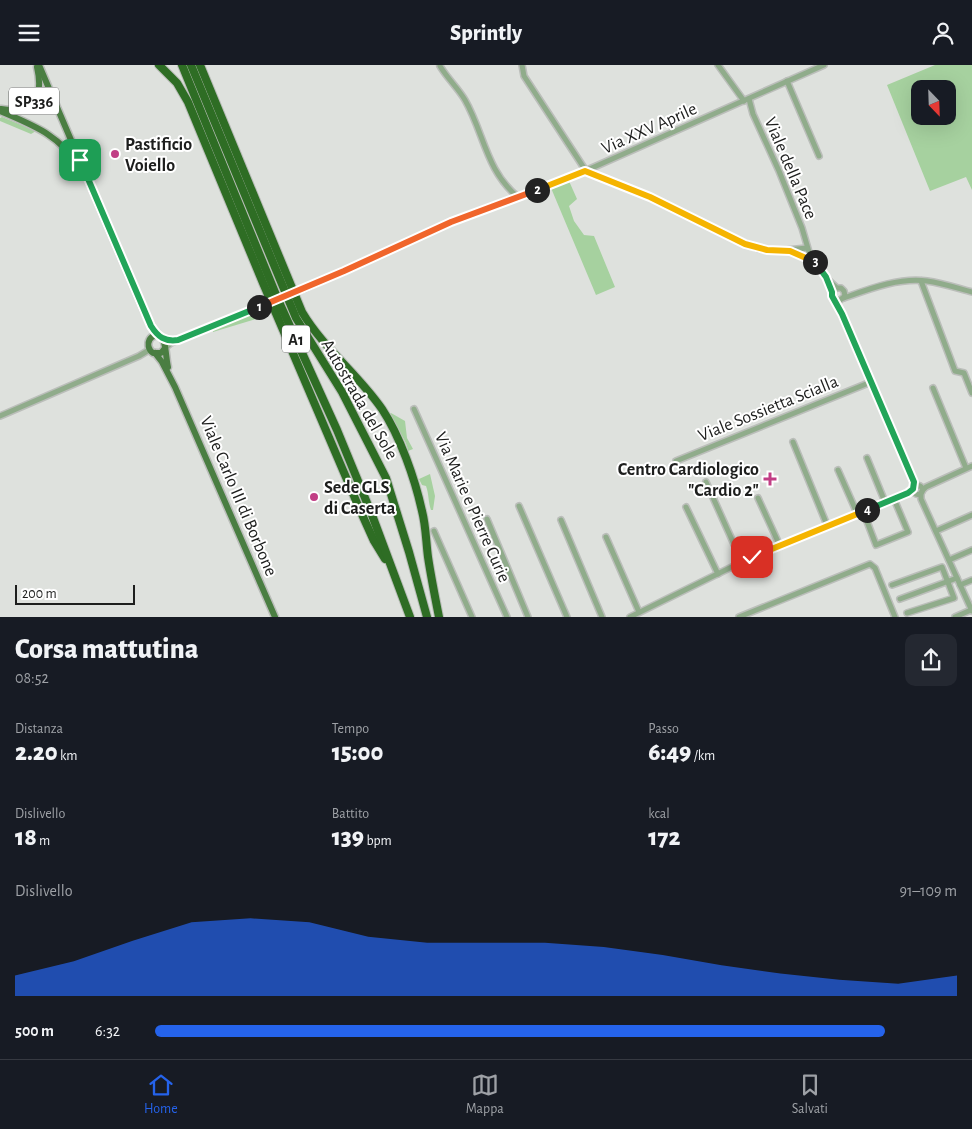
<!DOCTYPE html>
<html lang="it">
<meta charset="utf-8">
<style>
body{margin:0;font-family:"Alegreya Sans",sans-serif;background:#242831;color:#f1f3f6;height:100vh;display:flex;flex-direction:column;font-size:19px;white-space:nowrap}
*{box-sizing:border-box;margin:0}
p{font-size:16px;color:#9ea1a6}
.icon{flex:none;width:28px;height:28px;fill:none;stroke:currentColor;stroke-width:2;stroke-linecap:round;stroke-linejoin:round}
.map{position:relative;height:552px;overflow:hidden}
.side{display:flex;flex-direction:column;background:#171b24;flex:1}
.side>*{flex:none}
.needle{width:32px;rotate:157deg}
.tools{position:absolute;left:911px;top:15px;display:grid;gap:10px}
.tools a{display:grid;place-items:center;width:45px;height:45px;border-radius:10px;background:#171b24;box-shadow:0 5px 20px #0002;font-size:25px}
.scale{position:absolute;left:15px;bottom:12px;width:120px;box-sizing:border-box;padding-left:5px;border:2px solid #1d1e1d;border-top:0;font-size:14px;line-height:18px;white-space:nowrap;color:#1d1e1d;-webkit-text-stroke:4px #fff;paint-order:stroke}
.pin{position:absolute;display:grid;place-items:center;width:42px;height:42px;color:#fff;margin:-21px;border-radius:10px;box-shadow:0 2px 8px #0006}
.km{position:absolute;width:25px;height:25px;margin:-12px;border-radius:50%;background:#222;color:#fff;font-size:14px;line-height:25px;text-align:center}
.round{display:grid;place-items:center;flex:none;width:52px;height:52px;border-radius:10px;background:#242831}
.headline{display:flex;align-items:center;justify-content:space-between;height:85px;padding:0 15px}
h1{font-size:28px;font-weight:800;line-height:38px}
.metrics{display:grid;grid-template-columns:repeat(3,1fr);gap:8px;height:85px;padding:5px 15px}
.metrics div{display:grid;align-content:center}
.metrics b{font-size:25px;font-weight:800}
.metrics small{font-size:14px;font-weight:400}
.metrics p{font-size:14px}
.chart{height:140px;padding:10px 15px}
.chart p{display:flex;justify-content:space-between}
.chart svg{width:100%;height:90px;margin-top:5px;fill:#2563eb;opacity:.7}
ul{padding:0 15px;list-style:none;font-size:16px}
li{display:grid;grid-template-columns:80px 60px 1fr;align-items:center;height:38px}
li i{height:12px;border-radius:6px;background:#2563eb}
header{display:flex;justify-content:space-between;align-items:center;height:65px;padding:0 15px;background:#171b24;font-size:22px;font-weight:800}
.tab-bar{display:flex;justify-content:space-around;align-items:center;height:70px;border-top:1px solid #363941;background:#171b24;font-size:14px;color:#9ea1a6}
.tab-bar a{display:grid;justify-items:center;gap:2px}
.tab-bar .active{color:#2563eb}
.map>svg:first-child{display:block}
</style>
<header><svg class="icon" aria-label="menu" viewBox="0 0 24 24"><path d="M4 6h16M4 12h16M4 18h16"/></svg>Sprintly<svg class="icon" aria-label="person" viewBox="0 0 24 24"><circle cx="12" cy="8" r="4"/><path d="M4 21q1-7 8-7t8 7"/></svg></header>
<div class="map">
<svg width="972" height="552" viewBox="0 0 972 552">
<rect width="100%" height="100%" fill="#dee1dd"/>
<!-- green -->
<g fill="#a6d19f" fill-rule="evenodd">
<path d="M935 0H972V125L966 112 930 126 887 20ZM920 24H948V51H920Z"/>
<polygon points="2,52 36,66 31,69 0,56 0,53"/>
<polygon points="569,116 577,134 569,141 574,156 584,170 594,171 615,222 596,230 551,123"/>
<polygon points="266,243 269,250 213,267 213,263"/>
<path d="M391 348 405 356 407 373 413 384 408 386C407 375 395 361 389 350Z"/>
<path d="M430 409 435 431 433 445H431C428 437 429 429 426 421L422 420 419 414Z"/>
</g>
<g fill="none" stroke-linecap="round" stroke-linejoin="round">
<defs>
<g id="minor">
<polyline points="522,0 524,11 586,106"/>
<polyline points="718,0 744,36"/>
<path d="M440 1C447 13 458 23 465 35 484 68 486 106 518 132"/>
<polyline points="787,16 819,91"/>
<path d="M749 34 753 49 779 106 802 163 809 187 826 213 837 223H841L844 226 845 231 839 236 833 233C831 229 832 224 837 223"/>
<polyline points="585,106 650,132 730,172 759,184 777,186 807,183"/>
<polyline points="792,186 814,195"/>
<polyline points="921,216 955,306 964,308 972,328"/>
<polyline points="306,223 451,157 585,106 824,0"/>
<path d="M844 233C869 224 900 212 927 216 942 218 957 223 972 227"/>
<polyline points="835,235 914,417 918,421"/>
<polyline points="165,283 171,278 258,242"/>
<polyline points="933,323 966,403"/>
<polyline points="414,344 507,552"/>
<polyline points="0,351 139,291 149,285"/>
<polyline points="793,377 827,460"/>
<polyline points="867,393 885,437"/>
<polyline points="676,396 871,317"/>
<polyline points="838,405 857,448"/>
<polyline points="706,417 742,497"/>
<circle cx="918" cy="425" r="4.5"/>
<polyline points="922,426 926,422 972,401"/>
<polyline points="921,428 921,434 972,546"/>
<polyline points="758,433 780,481"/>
<polyline points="519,441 567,552"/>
<polyline points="686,442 718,509"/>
<polyline points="863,446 876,480 908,467 894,434"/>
<polyline points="487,454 528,552"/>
<polyline points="561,455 602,552"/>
<polyline points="434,466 472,552"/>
<polyline points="936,466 972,450"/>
<polyline points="606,472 639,547"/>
<polyline points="949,495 972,485"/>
<polyline points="892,520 942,502 954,533 907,548"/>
<polyline points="960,520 972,515"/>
<polyline points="900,534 957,513"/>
<polyline points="630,552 752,492 908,428 913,424"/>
<polyline points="739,552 870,499 875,503 895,552"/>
<polyline points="955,552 971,545"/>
</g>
<g id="major">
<polyline points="39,0 144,246 153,264 160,271"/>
<path d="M1 44C34 50 44 32 37 2"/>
<path d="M0 46C34 61 58 69 79 101"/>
<path d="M165 283 161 288H153C143 280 151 266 161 272 166 275 166 295 168 302"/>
<polyline points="155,288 162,297 175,322 275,552"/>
</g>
<g id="highway">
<polyline points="159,0 177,18 188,37 263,218 360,445 374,476 385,494"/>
<polyline points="182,0 279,237 337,365 372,450 410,552"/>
<polyline points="191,0 296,253 342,327 386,413 409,487 427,552"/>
<path d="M200 0 302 247C324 284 358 309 382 344 400 371 415 414 422 446 426 461 426 477 428 492 431 512 435 532 439 552"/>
</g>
</defs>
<!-- minor casing -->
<use href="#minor" stroke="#bbbeba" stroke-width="8"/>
<!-- major casing -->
<use href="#major" stroke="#bbbeba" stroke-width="9"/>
<!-- highway casing -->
<use href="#highway" stroke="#bbbeba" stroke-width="10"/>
<!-- minor -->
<use href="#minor" stroke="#90ac8b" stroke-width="5"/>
<!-- major -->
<use href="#major" stroke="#4a7e42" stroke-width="6"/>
<!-- highway -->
<use href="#highway" stroke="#2e6d24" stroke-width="8"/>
<defs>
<polyline id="minor-bridge" points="258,242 306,223"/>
</defs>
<!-- minor-bridge casing -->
<use href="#minor-bridge" stroke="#bbbeba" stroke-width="8" stroke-linecap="butt"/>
<!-- minor-bridge -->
<use href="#minor-bridge" stroke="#90ac8b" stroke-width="5"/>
</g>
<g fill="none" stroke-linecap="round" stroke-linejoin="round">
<defs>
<path id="split-1" d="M80 95 151 261C158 272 165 277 178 275L259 242"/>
<polyline id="split-2" points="259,242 344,206 451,157 537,125"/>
<polyline id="split-3" points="537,125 585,106 650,132 745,179 767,185 790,186 815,197"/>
<polyline id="split-4" points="815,197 826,212 832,227 832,231 842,249 914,417 913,424 908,428 867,445"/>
<polyline id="split-5" points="752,492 867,445"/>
</defs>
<!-- split-1 casing -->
<use href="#split-1" stroke="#fff" stroke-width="10"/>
<!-- split-2 casing -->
<use href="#split-2" stroke="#fff" stroke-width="10"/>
<!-- split-3 casing -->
<use href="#split-3" stroke="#fff" stroke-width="10"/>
<!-- split-4 casing -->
<use href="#split-4" stroke="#fff" stroke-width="10"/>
<!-- split-5 casing -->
<use href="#split-5" stroke="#fff" stroke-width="10"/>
<!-- split-1 -->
<use href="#split-1" stroke="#22a559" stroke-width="6"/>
<!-- split-2 -->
<use href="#split-2" stroke="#f0652b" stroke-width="6"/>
<!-- split-3 -->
<use href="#split-3" stroke="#f5b400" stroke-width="6"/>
<!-- split-4 -->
<use href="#split-4" stroke="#22a559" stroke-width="6"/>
<!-- split-5 -->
<use href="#split-5" stroke="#f5b400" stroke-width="6"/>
</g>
<!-- markers -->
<g fill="#c13e85" stroke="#fff" stroke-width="2">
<circle cx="115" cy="89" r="5"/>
<path d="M767.5 406.5h5v5h5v5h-5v5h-5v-5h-5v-5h5z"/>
<circle cx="314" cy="432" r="5"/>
</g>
<g text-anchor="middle" stroke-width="4" stroke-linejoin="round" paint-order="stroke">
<!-- shield labels -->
<g fill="#fff" stroke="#616261" stroke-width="1">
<rect x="9" y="22.5" width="50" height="27" rx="4"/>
<rect x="282" y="260.5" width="28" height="27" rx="4"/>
</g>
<g font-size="16" font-weight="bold" fill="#1d1e1d">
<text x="34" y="42">SP336</text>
<text x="296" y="280">A1</text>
</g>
<!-- street labels -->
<g font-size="18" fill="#1d1e1d" stroke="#fff">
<text transform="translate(649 63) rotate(-24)" y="6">Via XXV Aprile</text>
<text transform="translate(791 103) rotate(67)" y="6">Viale della Pace</text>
<text transform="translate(360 334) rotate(60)" y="6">Autostrada del Sole</text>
<text transform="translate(768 343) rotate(-22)" y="6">Viale Sossietta Scialla</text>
<text transform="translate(239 431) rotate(67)" y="6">Viale Carlo III di Borbone</text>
<text transform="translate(473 442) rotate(66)" y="6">Via Marie e Pierre Curie</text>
</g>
<!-- poi labels -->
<g font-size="18" font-weight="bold" fill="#1d1e1d" stroke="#fff" text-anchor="start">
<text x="125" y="85">Pastificio<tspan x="125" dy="21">Voiello</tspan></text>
<text x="759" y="410" text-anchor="end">Centro Cardiologico<tspan x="759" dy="21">"Cardio 2"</tspan></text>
<text x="324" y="428">Sede GLS<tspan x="324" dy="21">di Caserta</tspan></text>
</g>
</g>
</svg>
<div class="tools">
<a><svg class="needle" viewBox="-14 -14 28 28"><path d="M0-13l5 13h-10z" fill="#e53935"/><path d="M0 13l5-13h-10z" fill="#9ea1a6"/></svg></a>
</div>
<div class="scale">200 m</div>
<div class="pin" style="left:80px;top:95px;background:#1e9e55"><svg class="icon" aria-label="arrive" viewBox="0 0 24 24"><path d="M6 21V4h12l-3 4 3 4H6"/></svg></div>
<div class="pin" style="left:752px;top:492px;background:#d93025"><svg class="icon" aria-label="check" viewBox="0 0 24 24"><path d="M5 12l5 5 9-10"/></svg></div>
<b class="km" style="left:259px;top:242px">1</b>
<b class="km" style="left:537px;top:125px">2</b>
<b class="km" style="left:815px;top:197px">3</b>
<b class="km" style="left:867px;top:445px">4</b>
</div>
<section class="side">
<div class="headline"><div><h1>Corsa mattutina</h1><p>08:52</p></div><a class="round"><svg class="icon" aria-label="share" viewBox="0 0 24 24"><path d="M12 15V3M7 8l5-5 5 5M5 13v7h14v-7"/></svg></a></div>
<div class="metrics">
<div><p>Distanza</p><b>2.20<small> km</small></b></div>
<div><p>Tempo</p><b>15:00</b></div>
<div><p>Passo</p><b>6:49<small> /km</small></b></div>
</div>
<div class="metrics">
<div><p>Dislivello</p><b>18<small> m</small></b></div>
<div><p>Battito</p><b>139<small> bpm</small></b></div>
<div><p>kcal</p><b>172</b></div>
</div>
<div class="chart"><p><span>Dislivello</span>91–109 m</p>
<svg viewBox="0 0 160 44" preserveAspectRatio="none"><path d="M0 44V34L10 27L20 17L30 8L40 6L50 8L60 15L70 18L80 18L90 18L100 20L110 24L120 29L130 33L140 36L150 38L160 34V44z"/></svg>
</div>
<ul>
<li><b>500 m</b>6:32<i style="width:91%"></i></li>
</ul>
</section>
<nav class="tab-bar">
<a class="active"><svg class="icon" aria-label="home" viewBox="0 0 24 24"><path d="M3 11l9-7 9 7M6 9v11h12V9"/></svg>Home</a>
<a><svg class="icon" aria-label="map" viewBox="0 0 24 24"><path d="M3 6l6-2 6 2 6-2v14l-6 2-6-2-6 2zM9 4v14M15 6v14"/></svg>Mappa</a>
<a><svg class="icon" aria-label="saved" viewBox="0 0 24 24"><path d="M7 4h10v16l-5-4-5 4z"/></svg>Salvati</a>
</nav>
